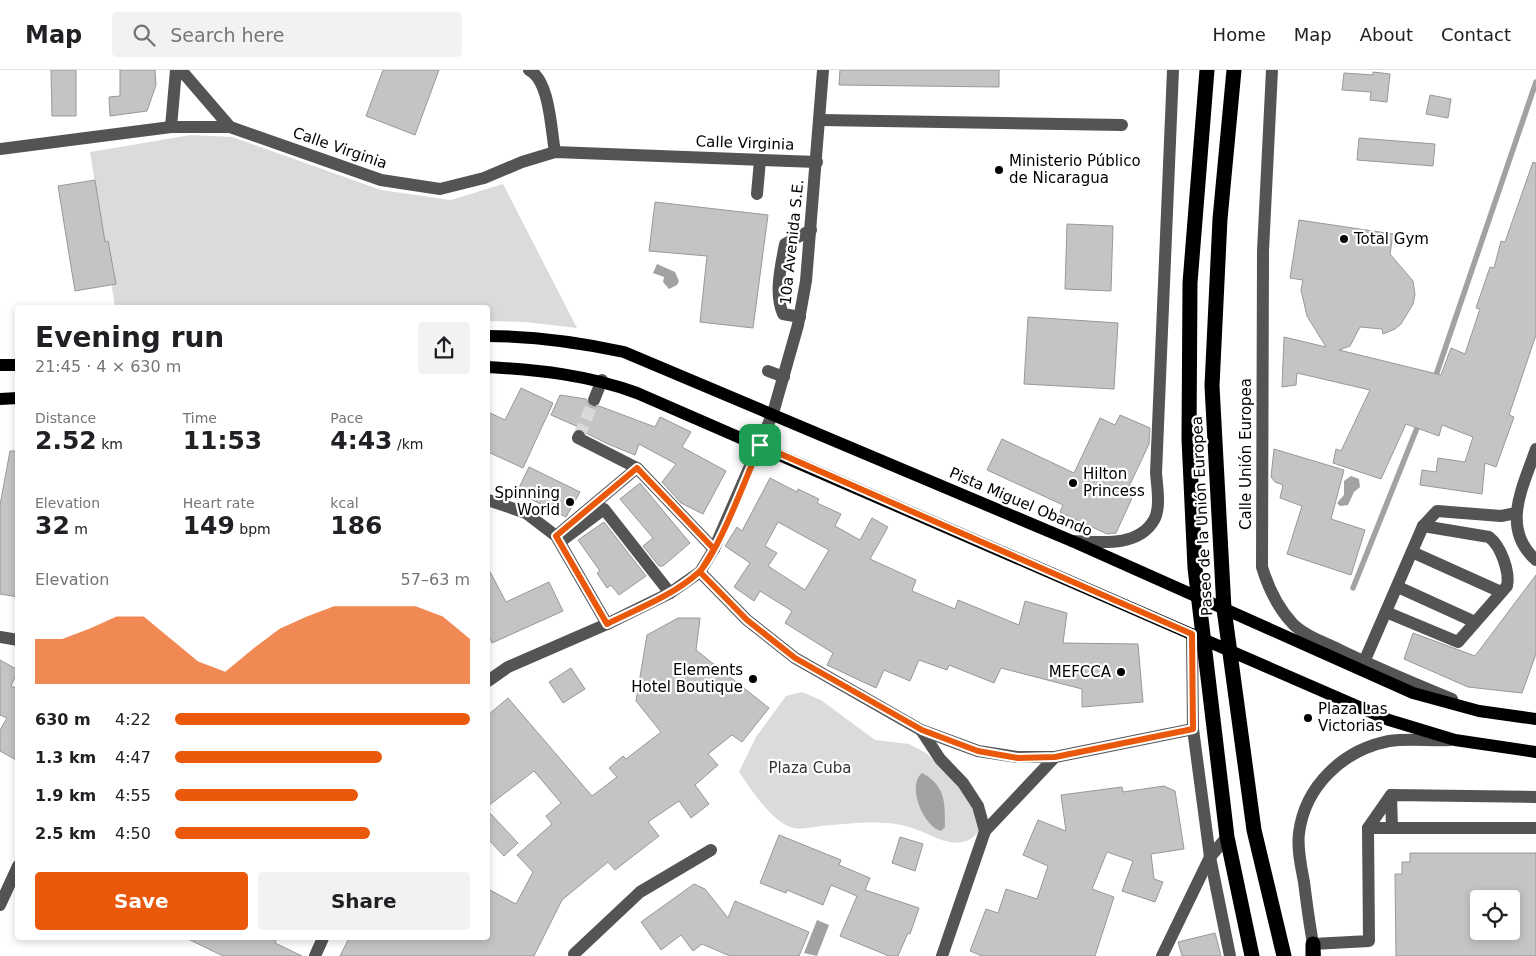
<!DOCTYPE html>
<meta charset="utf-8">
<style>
body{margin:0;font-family:"DejaVu Sans",sans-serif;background:#f2f2f2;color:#202124;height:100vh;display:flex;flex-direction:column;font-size:19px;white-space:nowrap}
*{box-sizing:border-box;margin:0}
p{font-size:16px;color:#757577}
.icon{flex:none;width:28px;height:28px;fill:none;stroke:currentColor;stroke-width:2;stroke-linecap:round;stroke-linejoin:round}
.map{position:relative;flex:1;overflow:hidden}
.drawer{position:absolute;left:15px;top:235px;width:475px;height:635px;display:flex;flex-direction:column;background:#fff;border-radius:5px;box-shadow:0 2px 8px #0003}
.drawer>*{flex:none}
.buttons{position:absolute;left:1470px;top:820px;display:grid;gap:10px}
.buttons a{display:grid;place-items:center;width:50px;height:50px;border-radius:5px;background:#fff;box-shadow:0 2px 8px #0003;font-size:25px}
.pin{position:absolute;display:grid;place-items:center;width:42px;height:42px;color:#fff;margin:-21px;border-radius:10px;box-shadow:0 2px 8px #0006}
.round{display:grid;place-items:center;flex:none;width:52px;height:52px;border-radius:5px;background:#f2f2f2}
.overview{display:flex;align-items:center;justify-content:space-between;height:85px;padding:0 20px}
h1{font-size:28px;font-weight:700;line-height:38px}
.figures{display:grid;grid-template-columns:repeat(3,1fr);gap:8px;height:85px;padding:5px 20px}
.figures div{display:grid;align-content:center}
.figures b{font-size:25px;font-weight:700}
.figures small{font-size:14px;font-weight:400}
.figures p{font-size:14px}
.chart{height:140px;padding:10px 20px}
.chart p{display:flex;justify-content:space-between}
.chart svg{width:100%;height:90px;margin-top:5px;fill:#ea580c;opacity:.7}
.action{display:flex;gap:10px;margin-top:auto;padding:10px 20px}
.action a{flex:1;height:58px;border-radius:5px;background:#ea580c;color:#fff;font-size:20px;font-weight:700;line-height:58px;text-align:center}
.action a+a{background:#f2f2f2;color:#202124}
ul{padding:0 20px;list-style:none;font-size:16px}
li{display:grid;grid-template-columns:80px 60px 1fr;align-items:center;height:38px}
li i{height:12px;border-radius:6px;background:#ea580c}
header{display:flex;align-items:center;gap:30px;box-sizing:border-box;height:70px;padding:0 25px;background:#fff;border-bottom:1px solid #e0e0e0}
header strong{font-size:24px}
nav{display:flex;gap:28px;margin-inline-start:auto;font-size:18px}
.search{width:350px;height:45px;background:#f2f2f2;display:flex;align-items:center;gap:12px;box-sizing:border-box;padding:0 18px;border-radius:5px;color:#757577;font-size:19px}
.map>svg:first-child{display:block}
</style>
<header>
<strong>Map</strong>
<div class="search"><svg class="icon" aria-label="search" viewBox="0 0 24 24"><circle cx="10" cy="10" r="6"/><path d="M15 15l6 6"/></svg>Search here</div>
<nav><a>Home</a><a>Map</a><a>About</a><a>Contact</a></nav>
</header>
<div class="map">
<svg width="1536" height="886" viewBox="0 0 1536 886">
<rect width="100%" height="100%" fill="#fff"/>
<!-- green -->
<g fill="#dbdbdb">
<polygon points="191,65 232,67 381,120 451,130 503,114 577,258 525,252 488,251 488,238 115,237 90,82"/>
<path d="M802 622 821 630 875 670 909 674 926 683 942 698 976 738 980 760C957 789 930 760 901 755 875 750 848 754 821 756 813 757 802 760 794 758 773 754 751 719 739 702L756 667 786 626Z"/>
</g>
<!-- water -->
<g fill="#a2a2a2">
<polygon points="657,194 675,202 679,211 677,215 669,219 663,212 664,207 653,203"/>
<polygon points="1351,406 1359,409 1360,417 1354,422 1348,435 1340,436 1337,433 1344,425 1344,411"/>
<path d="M922 703C946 716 945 733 945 757L941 761C924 757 906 716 922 703Z"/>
<polygon points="817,850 829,855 817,886 804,883"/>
</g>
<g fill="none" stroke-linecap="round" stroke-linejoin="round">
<!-- stream -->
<g stroke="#a2a2a2" stroke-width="5.5">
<polyline points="1434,311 1536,12"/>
<polyline points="1353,518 1419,353"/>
</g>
</g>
<!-- building -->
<g fill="#c4c4c4" stroke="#989898" fill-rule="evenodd">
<polygon points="51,0 76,0 76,46 52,46"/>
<polygon points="120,0 155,0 156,15 147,41 110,46 109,27 120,26"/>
<polygon points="383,0 439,0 415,65 366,46"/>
<polygon points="840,0 999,0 999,17 839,15"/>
<polygon points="1373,2 1390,4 1387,32 1370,30 1371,22 1342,20 1344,3 1373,5"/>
<polygon points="1430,25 1451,29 1448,48 1426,44"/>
<polygon points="1359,68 1435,74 1433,96 1357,90"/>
<polygon points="1533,92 1536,93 1536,265 1509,345 1514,347 1496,397 1485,393 1482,424 1420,415 1422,400 1436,402 1438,388 1465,392 1473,367 1442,355 1439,366 1406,354 1381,409 1333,393 1336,379 1341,381 1370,320 1297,303 1296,315 1282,317 1284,267 1326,277 1307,246 1301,220 1303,210 1290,208 1299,150 1393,164 1390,184 1413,211 1415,225 1413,234 1401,254 1395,259 1383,264 1382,259 1360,257 1350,276 1339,280 1441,305 1451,278 1465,284 1480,239 1476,238 1490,197 1494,198 1501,171 1505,172"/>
<polygon points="95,110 105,172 108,171 116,214 75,221 58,116"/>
<polygon points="655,132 768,145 753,258 700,252 707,186 649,181"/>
<polygon points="1067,154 1113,156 1111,221 1065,219"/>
<polygon points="1028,247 1118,253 1114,319 1024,314"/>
<polygon points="521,318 553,333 523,398 488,382 488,342 505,350"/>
<polygon points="560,325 586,329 591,337 599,336 655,357 660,347 691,362 682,377 726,401 703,444 681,433 662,412 676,394 639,374 635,385 608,374 586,363 583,359 551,345"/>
<polygon points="1120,345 1150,358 1149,374 1126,423 1133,426 1116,463 1107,464 1060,442 1063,435 987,400 1002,369 1074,403 1100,348 1115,355"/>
<polygon points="1274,379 1344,400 1331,449 1365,460 1351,505 1287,484 1302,436 1280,428 1283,415 1275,412 1271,407"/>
<polygon points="10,381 18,381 18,527 0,524 0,435"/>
<polygon points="529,397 580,422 566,447 517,422"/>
<path d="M770 408 797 422 798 419 819 429 817 433 841 444 835 456 860 470 872 448 888 457 870 489 916 510 912 521 955 539 958 530 1019 555 1025 531 1067 543 1063 573 1138 574 1143 632 1082 637V619L1001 598 994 613 949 595 947 600 919 590 910 611 884 600 876 618 827 595 833 583 785 553 792 541 760 521 754 531 734 517 750 493 725 476 737 457 742 461ZM778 452 829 480 805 520 768 496 777 483 765 476Z"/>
<polygon points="640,413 690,473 663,496 659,496 643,476 653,468 620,429"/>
<polygon points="604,452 646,506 619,525 611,515 607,518 597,503 600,501 578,470"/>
<polygon points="488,498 506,532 549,512 563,541 492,573 488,564"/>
<polygon points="1536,505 1536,584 1522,623 1468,617 1404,589 1413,563 1475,586"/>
<polygon points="678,548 700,548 696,580 769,638 742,672 732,665 708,684 718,695 695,715 709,734 691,748 679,731 648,752 659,766 615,800 608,792 562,830 534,886 340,886 349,868 488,868 488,819 516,834 533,802 517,785 552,754 546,746 561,733 534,701 488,736 488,645 508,628 592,726 617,707 609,698 623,686 626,689 661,662 636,631 647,565"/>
<polygon points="0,590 18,600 11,616 18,619 18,691 0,681 0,660 7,648 0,645"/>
<polygon points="571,598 585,619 563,633 549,612"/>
<polygon points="1164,716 1175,721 1184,779 1151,784 1154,809 1163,812 1155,832 1122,821 1133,791 1107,782 1092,819 1114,827 1095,886 982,886 970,881 986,839 998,843 1006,819 1037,829 1048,796 1023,785 1038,750 1066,761 1061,725 1122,717 1123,722"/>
<polygon points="488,741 518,773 504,786 488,769"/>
<polygon points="779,765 841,790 839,795 870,808 865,820 919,838 910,864 908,863 898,886 889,886 840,866 857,826 831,815 823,835 787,820 786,823 760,813"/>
<polygon points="900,767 923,774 915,801 892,793"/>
<path d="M1410 783H1536V886H1396L1395 804H1402V792H1410ZM1479 829H1511V861H1479Z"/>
<polygon points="694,814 705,819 728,848 735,831 809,862 799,886 730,886 702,874 693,881 681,865 661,880 641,852"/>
<polygon points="1215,863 1221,886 1182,886 1178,872"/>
<polygon points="186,868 277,868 275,873 302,886 223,886"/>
</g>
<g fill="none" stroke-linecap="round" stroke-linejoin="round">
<!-- minor-tunnel -->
<polyline stroke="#d9d9d9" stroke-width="12" stroke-dasharray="12 6" stroke-linecap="butt" points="579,366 594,330"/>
<!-- minor -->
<g stroke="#545454" stroke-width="12">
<polyline points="181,0 230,57"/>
<path d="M529 0C550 10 551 61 555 82"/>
<path d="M1272 0 1263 181 1262 497C1268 517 1278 538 1293 554 1304 565 1321 571 1336 578 1374 597 1413 613 1452 629"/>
<polyline points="820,50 1122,55"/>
<polyline points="171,57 176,0"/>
<polyline points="0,79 171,57 230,57 381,110 440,119 484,108 522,92 555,82 817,92"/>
<polyline points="757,124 760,90"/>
<path d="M800 247 783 244C774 223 781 196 785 174L811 160"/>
<polyline points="768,301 784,307"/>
<polyline points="594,330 602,310"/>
<polyline points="579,366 578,368 637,398 714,479"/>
<path d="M1536 379C1523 417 1500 458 1536 490"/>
<polyline points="488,430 526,443 556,466 607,554"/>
<polyline points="556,466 637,398"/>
<path d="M1072 471C1099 472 1138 478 1154 450 1161 438 1157 416 1156 403L1173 0"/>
<polyline points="560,472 604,439 670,523"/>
<polyline points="1412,482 1501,522"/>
<polyline points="700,502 747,550 795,588 921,660 978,681 1017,687 1055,687"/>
<polyline points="1398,517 1475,552"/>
<path d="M1386 542 1458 572 1507 516C1510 502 1501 476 1489 467L1423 456"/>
<polyline points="1192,564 1193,659 1210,787 1230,886"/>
<polyline points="0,567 18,570"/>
<polyline points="1364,592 1423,456 1437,441 1501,446 1516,443"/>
<polyline points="488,611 508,597 607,554 670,523 700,502 714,479 773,343 798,255 806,211 823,0"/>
<polyline points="921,660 940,689 963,713 978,736 985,761"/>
<polyline points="1368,758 1536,758"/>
<polyline points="1392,758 1391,725 1536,727"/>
<polyline points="0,835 18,796"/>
<polyline points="1313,874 1369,871 1368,758 1391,725"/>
<polyline points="574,884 640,822 711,780"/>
<path d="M1315 884C1310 860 1307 836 1304 812 1301 796 1297 779 1299 763 1305 716 1343 680 1389 671 1409 668 1430 671 1450 670"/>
<polyline points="315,886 323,868"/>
<polyline points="942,886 985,761 1055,687 1193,659"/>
<polyline points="1162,886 1210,787 1227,767"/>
</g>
<!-- major -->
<g stroke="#000" stroke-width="12">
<path d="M488 266C534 266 578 272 624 282L1072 471 1413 623 1479 641 1536 649"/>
<polyline points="0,295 18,295"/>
<path d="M488 297C540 300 588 305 637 323L1389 650 1455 670 1536 682"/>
<polyline points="0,329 18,328"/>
</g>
<!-- highway -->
<g stroke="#000" stroke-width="15">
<polyline points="1207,0 1190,213 1189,369 1195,498 1227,767 1252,886"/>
<polyline points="1234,0 1220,149 1212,316 1224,539 1254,760 1284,886"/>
<polyline points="1313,886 1313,874"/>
</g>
</g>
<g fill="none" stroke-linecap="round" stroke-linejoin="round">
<defs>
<path id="route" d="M760 375C749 401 716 488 698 503 672 526 637 539 607 554L556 466 637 398 714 479 700 502 747 550 795 588 922 660 978 681 1018 688 1055 687 1193 659 1192 564 760 375"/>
</defs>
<!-- route casing -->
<use href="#route" stroke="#fff" stroke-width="10"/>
<!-- route -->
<use href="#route" stroke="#ea580c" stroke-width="6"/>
</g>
<!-- markers -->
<g fill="#000" stroke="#fff" stroke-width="2">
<circle cx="999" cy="100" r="5"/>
<circle cx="1344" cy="169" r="5"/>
<circle cx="1073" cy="413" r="5"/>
<circle cx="570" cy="432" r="5"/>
<circle cx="1121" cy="602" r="5"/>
<circle cx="753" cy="609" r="5"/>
<circle cx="1308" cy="648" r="5"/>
</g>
<g text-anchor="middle" stroke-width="4.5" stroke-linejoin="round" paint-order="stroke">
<!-- street labels -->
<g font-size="15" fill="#000" stroke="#fff">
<text transform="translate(745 73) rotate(2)" y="5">Calle Virginia</text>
<text transform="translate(340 78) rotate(19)" y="5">Calle Virginia</text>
<text transform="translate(792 172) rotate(-84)" y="5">10a Avenida S.E.</text>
<text transform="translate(1246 384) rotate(-90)" y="5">Calle Unión Europea</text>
<text transform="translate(1021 432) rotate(23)" y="5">Pista Miguel Obando</text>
<text transform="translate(1202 446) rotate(-93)" y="5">Paseo de la Unión Europea</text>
</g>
<!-- poi labels -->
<g font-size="15" fill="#000" stroke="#fff" text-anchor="start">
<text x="1009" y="96">Ministerio Público<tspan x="1009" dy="17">de Nicaragua</tspan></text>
<text x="1354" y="174">Total Gym</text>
<text x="1083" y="409">Hilton<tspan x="1083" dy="17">Princess</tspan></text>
<text x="560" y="428" text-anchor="end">Spinning<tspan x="560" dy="17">World</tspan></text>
<text x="743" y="605" text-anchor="end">Elements<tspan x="743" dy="17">Hotel Boutique</tspan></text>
<text x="1111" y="607" text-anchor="end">MEFCCA</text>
<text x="1318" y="644">Plaza Las<tspan x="1318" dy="17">Victorias</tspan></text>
</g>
<!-- park labels -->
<g font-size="15" fill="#323232" stroke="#fff">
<text x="810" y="703">Plaza Cuba</text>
</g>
</g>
</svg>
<div class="buttons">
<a><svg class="icon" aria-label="locate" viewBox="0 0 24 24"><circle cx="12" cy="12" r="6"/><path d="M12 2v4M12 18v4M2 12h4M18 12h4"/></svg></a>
</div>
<div class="pin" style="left:760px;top:375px;background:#1e9e55"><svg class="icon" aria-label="arrive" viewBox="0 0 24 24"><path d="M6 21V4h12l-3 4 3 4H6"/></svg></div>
<section class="drawer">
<div class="overview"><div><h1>Evening run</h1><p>21:45 · 4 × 630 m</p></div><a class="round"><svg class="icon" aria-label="share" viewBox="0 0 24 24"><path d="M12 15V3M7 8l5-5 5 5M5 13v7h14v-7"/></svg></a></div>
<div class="figures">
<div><p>Distance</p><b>2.52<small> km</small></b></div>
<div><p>Time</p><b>11:53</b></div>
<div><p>Pace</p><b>4:43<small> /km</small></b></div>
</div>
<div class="figures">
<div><p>Elevation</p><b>32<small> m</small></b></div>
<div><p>Heart rate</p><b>149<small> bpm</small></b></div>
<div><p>kcal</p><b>186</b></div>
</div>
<div class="chart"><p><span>Elevation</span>57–63 m</p>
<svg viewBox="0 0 160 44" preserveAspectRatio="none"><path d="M0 44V22L10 22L20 17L30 11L40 11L50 22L60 33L70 38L80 27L90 17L100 11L110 6L120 6L130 6L140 6L150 11L160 22V44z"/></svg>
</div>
<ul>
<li><b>630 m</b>4:22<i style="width:100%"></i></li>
<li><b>1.3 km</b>4:47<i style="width:70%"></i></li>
<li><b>1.9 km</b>4:55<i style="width:62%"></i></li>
<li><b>2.5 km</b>4:50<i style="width:66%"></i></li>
</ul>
<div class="action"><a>Save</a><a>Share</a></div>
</section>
</div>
